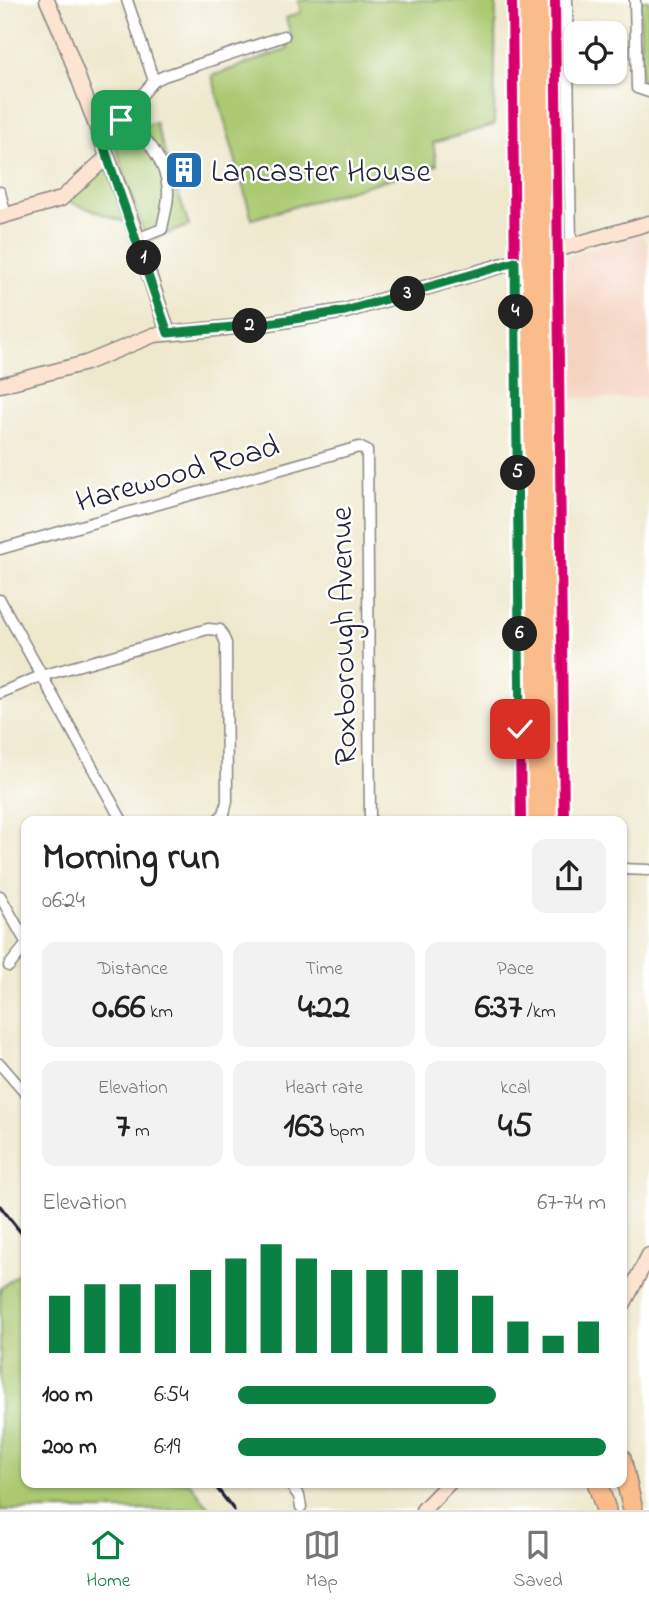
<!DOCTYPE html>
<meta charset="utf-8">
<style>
body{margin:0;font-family:"Indie Flower",sans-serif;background:#f2f2f2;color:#222;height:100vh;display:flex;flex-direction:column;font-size:26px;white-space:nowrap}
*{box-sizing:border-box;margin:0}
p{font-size:23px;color:#767676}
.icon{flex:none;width:38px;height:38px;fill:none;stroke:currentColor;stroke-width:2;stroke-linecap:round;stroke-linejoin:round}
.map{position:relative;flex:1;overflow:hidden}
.details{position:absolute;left:21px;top:816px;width:606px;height:672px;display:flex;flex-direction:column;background:#fff;border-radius:14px;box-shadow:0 2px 5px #0004}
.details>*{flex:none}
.controls{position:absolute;left:564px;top:21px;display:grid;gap:14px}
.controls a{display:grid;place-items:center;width:63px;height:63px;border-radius:14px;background:#fff;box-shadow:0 2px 5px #0004;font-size:35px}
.pin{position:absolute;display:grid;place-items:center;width:60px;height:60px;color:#fff;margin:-30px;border-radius:14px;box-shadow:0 4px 10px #0006}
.km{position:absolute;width:35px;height:35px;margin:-18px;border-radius:50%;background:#222;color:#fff;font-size:19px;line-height:35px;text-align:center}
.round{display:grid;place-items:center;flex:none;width:74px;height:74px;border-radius:14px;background:#f2f2f2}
.headline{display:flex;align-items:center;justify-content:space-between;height:119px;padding:0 21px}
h1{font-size:38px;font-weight:700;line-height:52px}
.figures{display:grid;grid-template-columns:repeat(3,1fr);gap:10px;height:119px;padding:7px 21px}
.figures div{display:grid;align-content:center;border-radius:14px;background:#f2f2f2;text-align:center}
.figures b{font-size:35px;font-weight:700}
.figures small{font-size:19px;font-weight:400}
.figures p{font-size:19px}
.chart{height:196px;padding:14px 21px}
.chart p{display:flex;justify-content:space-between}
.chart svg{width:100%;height:126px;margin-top:7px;stroke:#0b8043;stroke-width:6}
ul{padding:0 21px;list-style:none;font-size:23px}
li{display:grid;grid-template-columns:112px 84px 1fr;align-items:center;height:52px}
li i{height:18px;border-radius:9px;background:#0b8043}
.tabs{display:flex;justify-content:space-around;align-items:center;height:98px;border-top:2px solid #e0e0e0;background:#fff;font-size:19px;color:#767676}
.tabs a{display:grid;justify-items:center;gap:4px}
.tabs .current{color:#0b8043}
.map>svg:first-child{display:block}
</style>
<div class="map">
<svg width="649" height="1510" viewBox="0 0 649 1510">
<rect width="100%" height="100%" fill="#fff"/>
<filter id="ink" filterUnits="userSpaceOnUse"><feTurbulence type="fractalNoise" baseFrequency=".0143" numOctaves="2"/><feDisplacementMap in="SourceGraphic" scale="14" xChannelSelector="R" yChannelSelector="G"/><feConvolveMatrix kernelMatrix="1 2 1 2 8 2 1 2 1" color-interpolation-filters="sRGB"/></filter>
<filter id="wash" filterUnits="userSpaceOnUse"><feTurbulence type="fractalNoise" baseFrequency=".00686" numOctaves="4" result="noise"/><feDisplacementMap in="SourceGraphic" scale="28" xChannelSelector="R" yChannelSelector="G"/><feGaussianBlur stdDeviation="1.57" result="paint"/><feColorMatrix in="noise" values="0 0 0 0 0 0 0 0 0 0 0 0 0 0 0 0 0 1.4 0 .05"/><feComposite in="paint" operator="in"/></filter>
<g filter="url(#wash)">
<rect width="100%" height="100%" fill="#eee8cc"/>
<!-- built -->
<polygon fill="#f4d3c0" points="642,235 649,247 649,398 568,399 566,260 571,255"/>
<!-- green -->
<g fill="#aac971" stroke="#667656" stroke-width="2">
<polygon points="298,0 496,0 494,125 433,143 437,165 252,219 212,76 288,49 286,41 292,39 286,18 301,12"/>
<polygon points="557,0 560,0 561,141 559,141"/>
<polygon points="640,0 649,0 649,88 641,79"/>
<polygon points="155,122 189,226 147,241 110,130 122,126 131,131"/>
<polygon points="107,157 133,225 61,199"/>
<polygon points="23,1270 26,1275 26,1482 189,1482 211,1510 0,1510 0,1289"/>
</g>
</g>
<g filter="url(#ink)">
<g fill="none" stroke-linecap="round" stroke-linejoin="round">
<defs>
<g id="street">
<polyline points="127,0 154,81"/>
<polyline points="567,0 571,244"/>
<polyline points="635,0 637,88 649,92"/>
<path d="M121 119C145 132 166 162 168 190 169 202 164 217 162 229L137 239"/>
<polyline points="98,130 121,119 154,81 164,76 284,36"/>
<polyline points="0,192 6,216"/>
<polyline points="0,549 359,447 367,451 370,821"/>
<polyline points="0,600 122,821"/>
<polyline points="0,693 41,676 208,629 220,630 226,643 227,801 224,814 216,821"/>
<polyline points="621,869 649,870"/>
<polyline points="0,896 26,942"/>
<polyline points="9,966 26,945"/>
<polyline points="0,1064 26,1094"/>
<polyline points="288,1482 299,1496 301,1507"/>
</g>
<g id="secondary">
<polyline points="47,0 62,34 133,225 168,333"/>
<polyline points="0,217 61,199 107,157"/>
<polyline points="0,385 86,363 154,335 256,325 345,311 649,223"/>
<polyline points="621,1309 649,1255"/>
<polyline points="423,1510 450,1482"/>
</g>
<g id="highway">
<polyline points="525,0 534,821"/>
<polyline points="542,0 551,821"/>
<polyline points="621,1458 633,1510"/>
<polyline points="597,1482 606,1510"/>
</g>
</defs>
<!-- street casing -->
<use href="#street" stroke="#888584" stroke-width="13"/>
<!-- secondary casing -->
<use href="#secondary" stroke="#888584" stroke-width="17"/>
<!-- highway casing -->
<use href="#highway" stroke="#888584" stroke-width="22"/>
<!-- street -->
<use href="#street" stroke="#fff" stroke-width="10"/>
<!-- secondary -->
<use href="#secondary" stroke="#fde4d0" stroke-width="14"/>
<!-- highway -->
<use href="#highway" stroke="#f9bc8a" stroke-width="19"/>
<!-- rail -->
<g stroke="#22223b" stroke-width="3.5">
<polyline points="0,1206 26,1239"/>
<polyline points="212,1482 234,1510"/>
</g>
<defs>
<g id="cycleway">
<polyline points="512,0 521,821"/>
<polyline points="555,0 564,821"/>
</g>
</defs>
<!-- cycleway casing -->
<use href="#cycleway" stroke="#fff" stroke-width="15"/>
<!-- cycleway -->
<use href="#cycleway" stroke="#d6006c" stroke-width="10"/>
</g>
</g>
<g fill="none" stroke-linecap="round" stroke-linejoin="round" filter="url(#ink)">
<defs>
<polyline id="route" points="121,120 98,130 168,333 256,325 345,311 515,262 520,729"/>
</defs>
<!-- route casing -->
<use href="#route" stroke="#fff" stroke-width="14"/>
<!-- route -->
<use href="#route" stroke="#0b8043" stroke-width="9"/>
</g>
<!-- icons -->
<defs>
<symbol id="building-square" viewBox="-11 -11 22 22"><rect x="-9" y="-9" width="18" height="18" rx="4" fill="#1f6fb2" stroke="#fff"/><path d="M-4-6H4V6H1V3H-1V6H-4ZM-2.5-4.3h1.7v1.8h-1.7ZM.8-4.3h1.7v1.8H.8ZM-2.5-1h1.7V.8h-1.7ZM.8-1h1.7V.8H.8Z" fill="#fff"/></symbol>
</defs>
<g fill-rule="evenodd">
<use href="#building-square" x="162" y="148" width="44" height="44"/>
</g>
<g text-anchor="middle" stroke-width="5" stroke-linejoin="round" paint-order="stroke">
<!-- poi labels -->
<g font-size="32" fill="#22223b" stroke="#fff" text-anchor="start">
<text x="211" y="181">Lancaster House</text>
</g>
<!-- street labels -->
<g font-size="32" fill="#22223b" stroke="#fff">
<text transform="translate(177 472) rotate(-16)" y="11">Harewood Road</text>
<text transform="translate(342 636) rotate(-91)" y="11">Roxborough Avenue</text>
</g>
</g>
</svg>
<div class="controls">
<a><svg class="icon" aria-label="locate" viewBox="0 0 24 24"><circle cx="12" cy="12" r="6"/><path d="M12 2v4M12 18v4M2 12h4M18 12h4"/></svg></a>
</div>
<div class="pin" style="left:121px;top:120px;background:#1e9e55"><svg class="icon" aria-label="arrive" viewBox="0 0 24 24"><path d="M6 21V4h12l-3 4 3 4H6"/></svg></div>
<div class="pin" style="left:520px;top:729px;background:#d93025"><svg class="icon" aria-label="check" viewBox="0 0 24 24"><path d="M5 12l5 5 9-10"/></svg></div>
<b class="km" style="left:144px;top:258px">1</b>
<b class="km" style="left:250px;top:326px">2</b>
<b class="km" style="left:408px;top:294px">3</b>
<b class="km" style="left:516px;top:312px">4</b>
<b class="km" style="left:518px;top:473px">5</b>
<b class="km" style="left:520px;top:634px">6</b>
<section class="details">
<div class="headline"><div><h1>Morning run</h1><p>06:24</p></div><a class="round"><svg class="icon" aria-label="share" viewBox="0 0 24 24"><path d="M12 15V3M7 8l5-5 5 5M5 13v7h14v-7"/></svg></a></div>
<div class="figures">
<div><p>Distance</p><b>0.66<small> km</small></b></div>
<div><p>Time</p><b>4:22</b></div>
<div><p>Pace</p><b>6:37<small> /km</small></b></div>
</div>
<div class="figures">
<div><p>Elevation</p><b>7<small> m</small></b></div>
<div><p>Heart rate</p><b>163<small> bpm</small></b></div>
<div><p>kcal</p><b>45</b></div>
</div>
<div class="chart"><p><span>Elevation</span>67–74 m</p>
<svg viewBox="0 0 160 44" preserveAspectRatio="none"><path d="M5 44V24M15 44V20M25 44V20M35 44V20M45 44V15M55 44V11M65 44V6M75 44V11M85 44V15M95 44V15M105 44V15M115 44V15M125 44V24M135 44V33M145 44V38M155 44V33"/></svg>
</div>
<ul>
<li><b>100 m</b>6:54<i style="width:70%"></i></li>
<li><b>200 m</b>6:19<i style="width:100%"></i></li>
</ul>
</section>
</div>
<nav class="tabs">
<a class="current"><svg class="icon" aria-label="home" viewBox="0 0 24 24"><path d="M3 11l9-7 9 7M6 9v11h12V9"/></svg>Home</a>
<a><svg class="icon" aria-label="map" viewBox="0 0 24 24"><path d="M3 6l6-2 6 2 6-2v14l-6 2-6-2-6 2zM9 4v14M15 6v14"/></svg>Map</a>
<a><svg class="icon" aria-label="saved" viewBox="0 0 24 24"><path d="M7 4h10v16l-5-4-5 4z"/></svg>Saved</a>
</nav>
